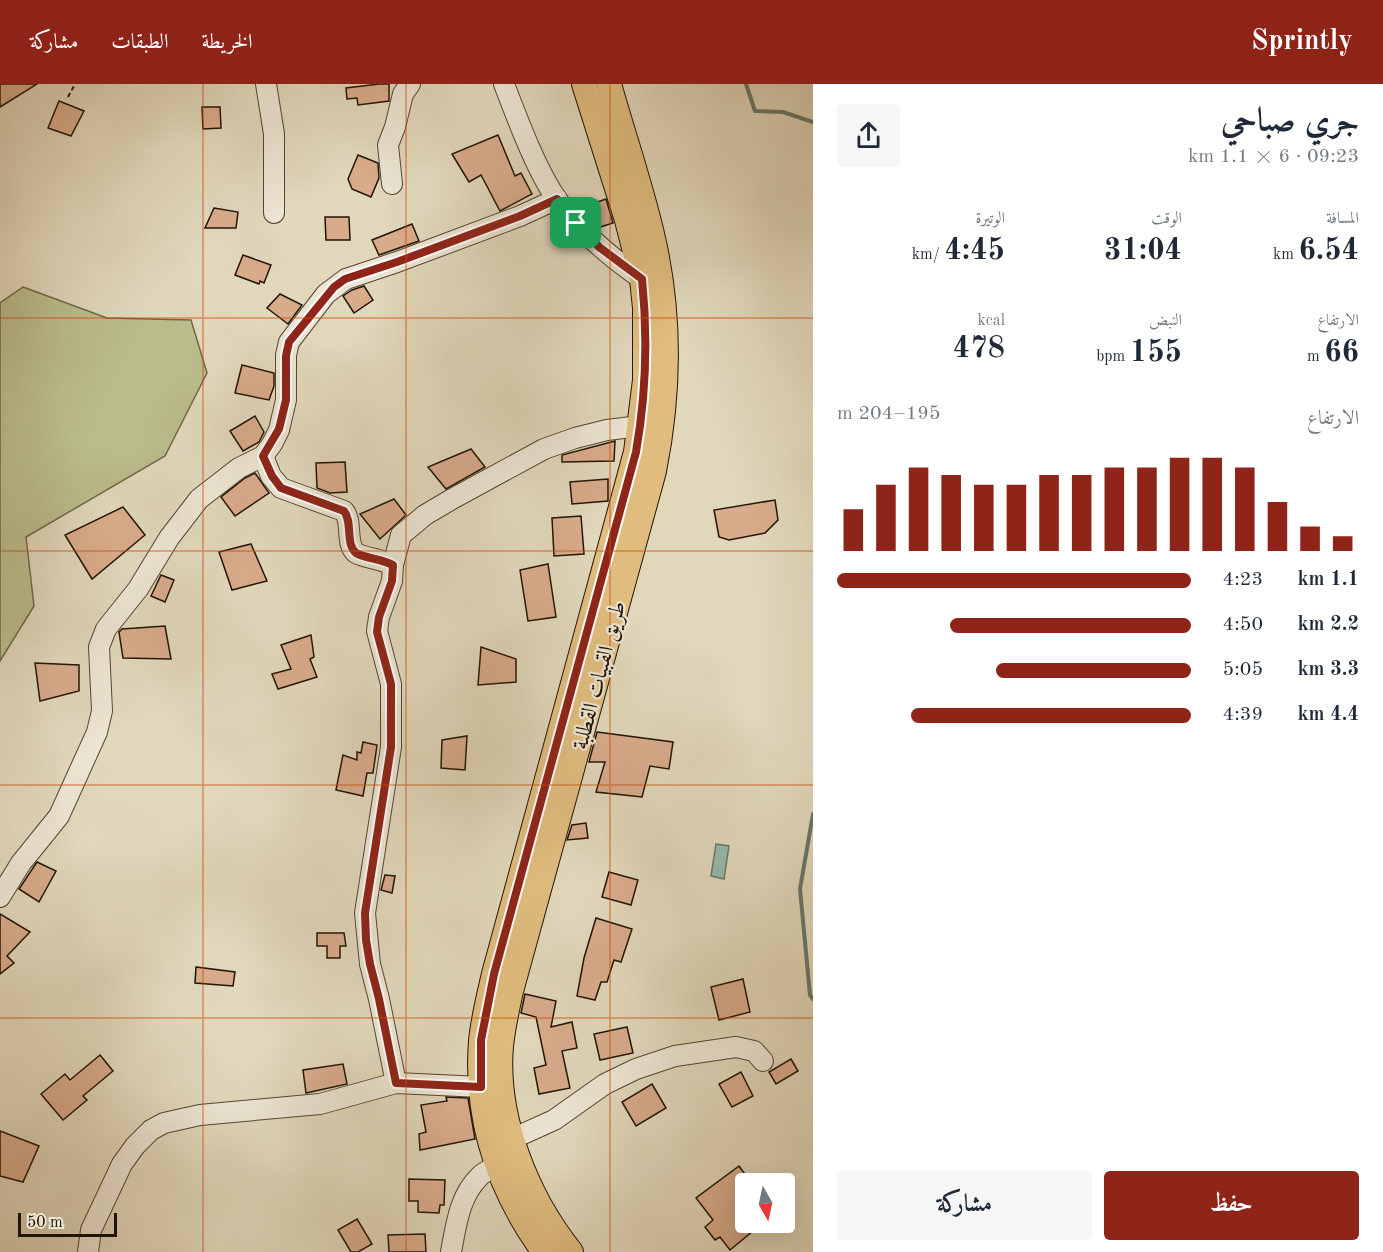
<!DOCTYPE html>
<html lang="ar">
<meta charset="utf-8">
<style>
body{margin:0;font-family:"Old Standard TT",Amiri,serif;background:#f6f6f7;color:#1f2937;direction:rtl;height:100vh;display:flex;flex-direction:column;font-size:22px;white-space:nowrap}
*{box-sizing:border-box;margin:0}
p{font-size:20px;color:#747a83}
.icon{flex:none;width:33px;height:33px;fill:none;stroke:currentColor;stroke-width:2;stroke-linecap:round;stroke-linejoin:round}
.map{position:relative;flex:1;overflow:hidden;direction:ltr}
.panel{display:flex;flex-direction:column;background:#fff;width:570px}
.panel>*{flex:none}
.needle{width:39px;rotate:171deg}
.fabs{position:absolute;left:735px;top:1089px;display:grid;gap:12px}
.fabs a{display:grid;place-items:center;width:60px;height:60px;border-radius:6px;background:#fff;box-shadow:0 6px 24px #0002;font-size:30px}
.scale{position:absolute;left:18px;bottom:15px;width:99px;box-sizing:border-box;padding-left:6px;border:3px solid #221403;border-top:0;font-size:16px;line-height:21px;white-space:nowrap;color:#221403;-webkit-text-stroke:4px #ece5d3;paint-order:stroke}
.pin{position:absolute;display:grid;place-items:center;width:51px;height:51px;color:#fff;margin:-26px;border-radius:12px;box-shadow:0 3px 9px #0006}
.round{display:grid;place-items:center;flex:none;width:63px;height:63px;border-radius:6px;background:#f6f6f7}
.headline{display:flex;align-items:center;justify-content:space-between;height:102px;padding:0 24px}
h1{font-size:33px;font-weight:800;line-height:45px}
.metrics{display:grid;grid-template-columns:repeat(3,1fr);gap:9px;height:102px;padding:6px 24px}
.metrics div{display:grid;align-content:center}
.metrics b{font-size:30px;font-weight:800}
.metrics small{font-size:16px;font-weight:400}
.metrics p{font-size:16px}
.chart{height:168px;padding:12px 24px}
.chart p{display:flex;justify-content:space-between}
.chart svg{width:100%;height:108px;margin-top:6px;stroke:#8f2418;stroke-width:6}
.cta{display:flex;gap:12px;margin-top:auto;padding:12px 24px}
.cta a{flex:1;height:69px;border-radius:6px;background:#8f2418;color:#fff;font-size:24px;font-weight:800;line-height:69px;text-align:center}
.cta a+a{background:#f6f6f7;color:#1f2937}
ul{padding:0 24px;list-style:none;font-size:20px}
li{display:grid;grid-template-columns:96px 72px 1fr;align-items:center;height:45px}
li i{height:15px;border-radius:8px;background:#8f2418}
header{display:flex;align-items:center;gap:36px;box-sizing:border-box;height:84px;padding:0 30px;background:#8f2418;color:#fff}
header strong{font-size:28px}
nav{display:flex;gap:33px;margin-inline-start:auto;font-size:21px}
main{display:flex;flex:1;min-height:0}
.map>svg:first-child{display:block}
</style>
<header>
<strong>Sprintly</strong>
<nav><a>الخريطة</a><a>الطبقات</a><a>مشاركة</a></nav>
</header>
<main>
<section class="panel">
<div class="headline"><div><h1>جري صباحي</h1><p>09:23 · 6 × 1.1 km</p></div><a class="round"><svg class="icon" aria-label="share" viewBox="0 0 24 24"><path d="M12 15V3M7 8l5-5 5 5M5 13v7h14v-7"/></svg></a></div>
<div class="metrics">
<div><p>المسافة</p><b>6.54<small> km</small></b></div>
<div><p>الوقت</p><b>31:04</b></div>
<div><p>الوتيرة</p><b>4:45<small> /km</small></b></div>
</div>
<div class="metrics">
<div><p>الارتفاع</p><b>66<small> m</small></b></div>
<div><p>النبض</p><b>155<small> bpm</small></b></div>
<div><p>kcal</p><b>478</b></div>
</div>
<div class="chart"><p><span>الارتفاع</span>195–204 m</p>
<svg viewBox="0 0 160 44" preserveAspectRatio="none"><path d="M5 44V27M15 44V17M25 44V10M35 44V13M45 44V17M55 44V17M65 44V13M75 44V13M85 44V10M95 44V10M105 44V6M115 44V6M125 44V10M135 44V24M145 44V34M155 44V38"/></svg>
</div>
<ul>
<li><b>1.1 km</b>4:23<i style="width:100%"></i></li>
<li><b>2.2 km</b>4:50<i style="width:68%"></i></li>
<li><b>3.3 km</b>5:05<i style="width:55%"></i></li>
<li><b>4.4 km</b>4:39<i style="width:79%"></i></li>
</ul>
<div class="cta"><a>حفظ</a><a>مشاركة</a></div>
</section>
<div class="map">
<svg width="813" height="1168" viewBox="0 0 813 1168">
<rect width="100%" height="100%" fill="#e1d7bb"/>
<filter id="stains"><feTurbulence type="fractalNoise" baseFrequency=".00333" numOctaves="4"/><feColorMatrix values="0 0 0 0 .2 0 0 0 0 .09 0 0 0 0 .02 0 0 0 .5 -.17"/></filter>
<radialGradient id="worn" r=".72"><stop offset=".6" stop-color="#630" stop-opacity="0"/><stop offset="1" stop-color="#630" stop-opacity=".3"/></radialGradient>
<!-- green -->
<polygon fill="#babc8b" stroke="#6e6847" stroke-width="1.5" points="23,203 107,234 191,236 207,289 165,372 26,453 34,522 0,577 0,219"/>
<!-- water -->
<polygon fill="#95baad" stroke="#677869" stroke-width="1.5" points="716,760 729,762 724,795 711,792"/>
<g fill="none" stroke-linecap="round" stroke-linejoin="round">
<!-- stream -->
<g stroke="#677869" stroke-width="4">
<polyline points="746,0 755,27 783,28 813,38"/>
<polyline points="813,730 800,805 810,911 813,915"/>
</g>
</g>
<!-- building -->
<g fill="#d8ab8b" stroke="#221403" stroke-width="1.5">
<polygon points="0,0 37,0 0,23"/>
<polygon points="379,0 389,0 389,17 358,21 357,14 347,15 346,4"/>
<polygon points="59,17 84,27 71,52 48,44"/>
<polygon points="202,23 220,23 221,44 203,45"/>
<polygon points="498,51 515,92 521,89 532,110 500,127 481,91 469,98 452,70"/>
<polygon points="358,71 378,79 379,94 371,113 352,105 348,95"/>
<polygon points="606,115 613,139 597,144 589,121"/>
<polygon points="214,124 238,128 236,144 205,144"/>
<polygon points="325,133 349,133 350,156 326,156"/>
<polygon points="412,140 419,157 379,171 372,156"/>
<polygon points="243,171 271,181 264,199 260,197 259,200 235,191"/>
<polygon points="364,202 373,216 354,229 343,212 352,206"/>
<polygon points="280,210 302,221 288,240 267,224"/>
<polygon points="242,281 274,289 274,302 269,316 235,309"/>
<polygon points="255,332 264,348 259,358 243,367 230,347"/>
<polygon points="615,357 614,377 562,378 562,371"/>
<polygon points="471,365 485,383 446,405 428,383"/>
<polygon points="345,378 347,408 330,409 317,404 316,379"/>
<polygon points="255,389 269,409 235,432 221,413 245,394"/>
<polygon points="608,395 608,417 572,420 570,398"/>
<polygon points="394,415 406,431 380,455 360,430"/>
<polygon points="775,416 778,436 765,449 729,456 719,453 714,426"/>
<polygon points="123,423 145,451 92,495 65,451"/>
<polygon points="581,432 584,470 554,472 552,434"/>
<polygon points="251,460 267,497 232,506 219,468"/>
<polygon points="548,480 556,533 528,537 520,486"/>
<polygon points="161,491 174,496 165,518 151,512"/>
<polygon points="165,542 171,575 123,574 119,548 122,545"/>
<polygon points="311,551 314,573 310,575 317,593 278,605 272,590 291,585 281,561"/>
<polygon points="481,563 516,575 516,598 478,601"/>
<polygon points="35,579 79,581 79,607 40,617"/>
<polygon points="597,648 673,658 669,685 650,682 642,713 596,708 605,678 589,678"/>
<polygon points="467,652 465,686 441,684 442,656"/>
<polygon points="363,658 377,661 373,689 367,689 363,712 336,706 343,671 357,676 357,668 361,669"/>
<polygon points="586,739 588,754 567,756 572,741"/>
<polygon points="37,778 56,787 39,818 19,805"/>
<polygon points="609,788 638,796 631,821 602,813"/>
<polygon points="385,791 395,792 392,809 381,806"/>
<polygon points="0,830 30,848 7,872 14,879 0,890"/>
<polygon points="596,834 632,845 621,878 614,876 607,898 601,898 595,916 577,912 584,874"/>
<polygon points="317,849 344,849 346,862 340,862 340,874 327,874 327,862 317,862"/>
<polygon points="196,883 235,888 233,902 195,899"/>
<polygon points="743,895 750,928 719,936 711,903"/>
<polygon points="525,910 556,917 551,943 572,938 577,964 562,967 570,1004 539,1010 534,984 546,981 536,933 521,929"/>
<polygon points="627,943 633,969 600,976 594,950"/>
<polygon points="100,971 113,987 83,1012 87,1016 63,1036 41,1010 65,990 70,996"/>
<polygon points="791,975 798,987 776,1000 769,988"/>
<polygon points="343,980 347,1000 306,1009 303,986"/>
<polygon points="741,988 753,1012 732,1023 719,1000"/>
<polygon points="652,1000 666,1024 636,1042 622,1018"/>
<polygon points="446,1013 468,1014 475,1055 420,1066 419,1050 426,1048 421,1021 447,1017"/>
<polygon points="0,1047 39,1062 23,1098 0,1092"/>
<polygon points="739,1082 752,1100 746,1100 746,1138 764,1138 730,1166 720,1153 715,1156 705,1143 713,1136 696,1114"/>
<polygon points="409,1095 445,1096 444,1121 440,1121 439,1129 418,1128 418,1117 409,1117"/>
<polygon points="357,1135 372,1160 358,1168 351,1168 338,1146"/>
<polygon points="425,1150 426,1168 389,1168 388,1151"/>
</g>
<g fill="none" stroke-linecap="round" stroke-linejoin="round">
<defs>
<g id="minor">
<polyline points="266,0 274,50 274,129"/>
<path d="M504 0C517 34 537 88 558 117 581 149 610 173 642 195"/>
<polyline points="392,100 388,61 395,43 403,10 410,0"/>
<path d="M263 372 271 392 281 404 344 427C353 438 345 460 356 469 364 474 382 475 393 481L401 451 425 431 452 415 544 365 575 354 607 346 640 342"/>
<polyline points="393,481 392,497 379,533 377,547 391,600 391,663 365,829 370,880 379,915 396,999"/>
<polyline points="0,813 21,779 59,732 97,648 102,627 99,563 106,545 138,505 169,454 199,415 239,384 263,372 272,360 279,346 286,316 286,271 289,258 326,210 346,195 397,178 520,132 557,115"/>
<polyline points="512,1055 554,1036 605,1000 636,985 675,972 736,963 754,967 763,977"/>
<polyline points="88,1168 91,1146 122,1080 135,1062 151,1046 164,1039 200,1031 320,1020 396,999 481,1003"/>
<path d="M451 1168C456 1142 459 1112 480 1092 484 1088 491 1085 496 1082"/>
</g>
<g id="major">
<path d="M544 1168C498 1105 475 1036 481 957 483 935 489 912 494 890L636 368 645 296V224L642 195 627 136 584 0"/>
<path d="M571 1168C527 1113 495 1034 501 962 503 943 507 925 511 907L654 387C670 307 671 230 652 150 640 99 623 50 609 0"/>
</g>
</defs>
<!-- minor casing -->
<use href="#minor" stroke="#524531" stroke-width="22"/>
<!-- major casing -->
<use href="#major" stroke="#221403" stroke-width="26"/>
<!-- path -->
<polyline stroke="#221403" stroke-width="2" stroke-dasharray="4.5 3" stroke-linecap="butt" points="68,13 75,0"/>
<!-- minor -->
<use href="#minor" stroke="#ece5d3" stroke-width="20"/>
<!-- major -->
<use href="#major" stroke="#e0bc7e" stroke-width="24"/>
</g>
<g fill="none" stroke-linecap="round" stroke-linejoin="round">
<defs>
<path id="route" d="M557 115 599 163 642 195C648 253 646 311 636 368L494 890 481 956V1003L396 999 379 915 370 880 366 856 365 829 391 663V600L377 548 379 533 392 497 393 481C382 475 364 474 356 469 345 460 353 438 344 427L281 404 272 392 263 372 279 345 286 316V272L289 258 334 203 345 195 397 178 520 132Z"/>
</defs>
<!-- route casing -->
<use href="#route" stroke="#fff" stroke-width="12"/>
<!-- route -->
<use href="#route" stroke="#8f2418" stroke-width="8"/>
</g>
<!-- grid -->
<path fill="none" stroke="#ca4f0b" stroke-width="1.5" stroke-opacity="0.55" d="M203 0V1168M406 0V1168M610 0V1168M0 234H813M0 467H813M0 701H813M0 934H813"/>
<g text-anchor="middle" stroke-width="4.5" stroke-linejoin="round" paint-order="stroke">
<!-- street labels -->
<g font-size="22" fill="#221403" stroke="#ece5d3">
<text transform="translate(598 591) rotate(-75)" y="8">طريق القبيات القطلبة</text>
</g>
</g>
<rect width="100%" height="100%" filter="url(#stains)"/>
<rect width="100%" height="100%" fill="url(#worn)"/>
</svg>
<div class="fabs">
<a><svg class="needle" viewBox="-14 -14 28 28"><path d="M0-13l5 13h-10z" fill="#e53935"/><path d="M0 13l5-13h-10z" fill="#747a83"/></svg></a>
</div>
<div class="scale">50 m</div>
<div class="pin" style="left:576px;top:139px;background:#1e9e55"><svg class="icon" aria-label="arrive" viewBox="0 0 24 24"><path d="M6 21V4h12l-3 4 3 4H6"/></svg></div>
</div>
</main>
